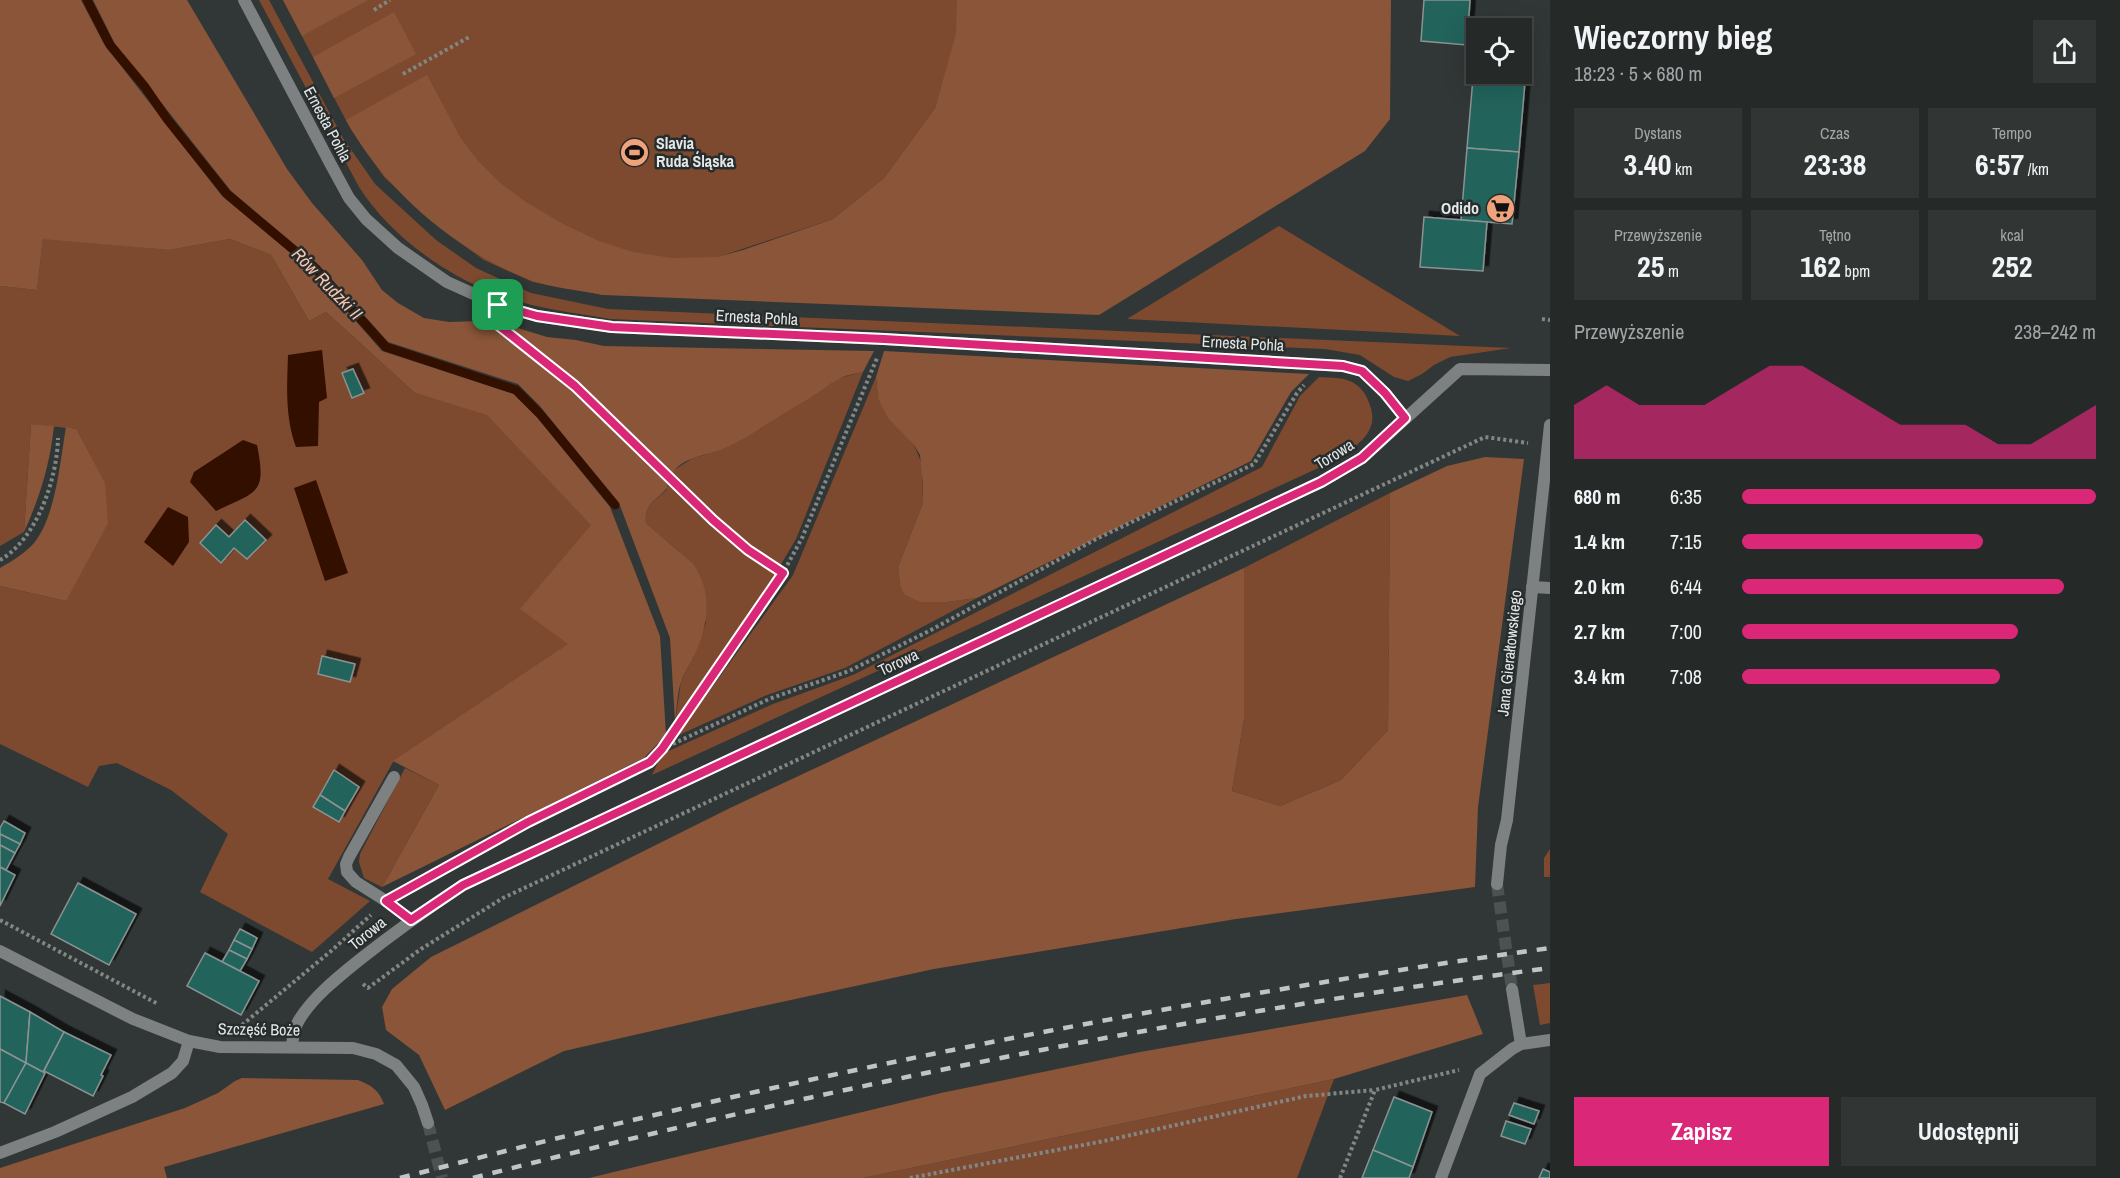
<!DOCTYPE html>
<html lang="pl">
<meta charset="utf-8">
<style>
body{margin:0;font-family:"Archivo Narrow",sans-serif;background:#313534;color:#f1f3f6;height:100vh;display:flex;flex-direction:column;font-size:22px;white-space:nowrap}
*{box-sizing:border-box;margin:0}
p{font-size:20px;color:#a3a6a8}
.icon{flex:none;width:33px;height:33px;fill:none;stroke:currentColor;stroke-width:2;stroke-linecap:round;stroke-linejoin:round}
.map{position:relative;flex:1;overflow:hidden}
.side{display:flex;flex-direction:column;background:#252928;width:570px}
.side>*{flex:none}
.fabs{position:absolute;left:1466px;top:18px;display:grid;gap:12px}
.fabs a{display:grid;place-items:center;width:66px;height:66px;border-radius:0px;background:#252928;box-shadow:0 6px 24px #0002,0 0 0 2px #424545;font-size:30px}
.pin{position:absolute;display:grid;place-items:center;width:51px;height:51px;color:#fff;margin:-26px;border-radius:12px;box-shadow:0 3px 9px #0006}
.round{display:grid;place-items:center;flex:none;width:63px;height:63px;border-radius:0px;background:#313534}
.headline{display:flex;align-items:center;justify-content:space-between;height:102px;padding:0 24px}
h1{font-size:33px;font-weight:700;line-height:45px}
.metrics{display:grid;grid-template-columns:repeat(3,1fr);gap:9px;height:102px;padding:6px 24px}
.metrics div{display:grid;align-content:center;border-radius:0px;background:#313534;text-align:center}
.metrics b{font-size:30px;font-weight:700}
.metrics small{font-size:16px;font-weight:400}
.metrics p{font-size:16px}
.chart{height:168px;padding:12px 24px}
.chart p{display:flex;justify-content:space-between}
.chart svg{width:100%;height:108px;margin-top:6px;fill:#db2777;opacity:.7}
.button{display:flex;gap:12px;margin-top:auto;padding:12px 24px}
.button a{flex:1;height:69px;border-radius:0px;background:#db2777;color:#fff;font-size:24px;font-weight:700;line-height:69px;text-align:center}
.button a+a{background:#313534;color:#f1f3f6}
ul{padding:0 24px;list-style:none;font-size:20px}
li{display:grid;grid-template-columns:96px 72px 1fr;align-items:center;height:45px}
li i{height:15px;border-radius:8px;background:#db2777}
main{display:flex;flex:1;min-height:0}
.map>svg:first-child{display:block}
</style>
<main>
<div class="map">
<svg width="1550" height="1178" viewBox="0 0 1550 1178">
<defs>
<filter id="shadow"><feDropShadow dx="5.5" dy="-5.5" stdDeviation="0" flood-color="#0009"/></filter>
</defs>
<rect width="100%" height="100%" fill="#313736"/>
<!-- green -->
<g fill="#7e4a2f">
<path d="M259 0H269L343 138 375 184 436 240 476 268 531 293 608 309 1511 348 1450 357 1434 365 1422 374 1408 381 1394 377 1360 355 1325 349 610 319C572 312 530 308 494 293 442 273 389 234 359 187Z"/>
<polygon points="283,0 957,0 957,34 935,108 884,178 833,219 603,295 533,282 484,260 439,227 384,177 350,128"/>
<polygon points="1279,226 1460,336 1127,319"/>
<polygon points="43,238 169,250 230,239 271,255 309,321 326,312 415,393 487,414 592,525 521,609 569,644 393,762 328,879 370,901 312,952 200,892 228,834 171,790 117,763 99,766 88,787 0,744 0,586 66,601 76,429 31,424 24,532 0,546 0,286 37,290"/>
<polygon points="863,372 796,539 780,566 751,547 671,475 674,470 693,458 704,455 763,427 790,407 811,397 839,378"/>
<polygon points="876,377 878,398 898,426 914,445 922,464 923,503 898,567 900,585 947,602 977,598 845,668 767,695 677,736 793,575"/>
<path d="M1319 377C1328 378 1338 377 1347 380 1356 383 1363 389 1367 398 1382 428 1363 441 1340 458L652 775 662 754 773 704 853 675 1262 467 1300 396Z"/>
<path d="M668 482 747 554 776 573 675 722 681 681 693 658 706 623 678 551 646 523C644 502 656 502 667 489Z"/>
<polygon points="1390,493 1388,730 1341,780 1280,806 1232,791 1244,719 1244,568"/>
<polygon points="405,768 439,785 382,887 364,878 359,862 360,854"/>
<polygon points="1550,849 1550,877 1544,877 1544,858"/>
<polygon points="1550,983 1550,1023 1540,1025 1533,985"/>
<polygon points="1334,1079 1297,1178 863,1178"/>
</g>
<!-- forest -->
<g fill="#8a5538">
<polygon points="0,0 81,0 104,44 222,196 310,269 382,351 514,394 536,416 610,507 660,636 666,735 644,758 382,887 439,785 393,761 568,644 520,609 591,525 487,415 415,393 326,312 309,321 271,255 230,239 169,250 43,239 37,290 0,286"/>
<path d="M93 0H187L287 169 312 203 362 260 382 290 398 303 424 318 449 322 481 321 489 325 574 390 668 482 667 488C656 502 644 502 646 523L693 564C714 593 708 628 693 658 689 666 685 672 682 679 677 692 677 708 675 722L670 638 619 503 539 405 518 384 388 342 320 266 231 191 115 44Z"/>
<polygon points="283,0 368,0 302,36"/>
<path d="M957 0H1391L1390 119 1365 151 1099 315 603 295C581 290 551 288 530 280 456 251 384 190 346 120L427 75 460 137 478 161 499 182 526 202 563 224 599 241 633 252 672 258 717 257 743 250 833 219 884 178 935 108 956 34Z"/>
<polygon points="394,12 416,54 334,98 313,57"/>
<path d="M505 324 547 337 576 340 604 346 874 351 863 372C855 374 844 375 837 380 828 385 820 392 810 398 782 413 757 433 727 447 709 456 683 455 671 475L579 383Z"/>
<polygon points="884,351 1309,374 1291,392 1251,461 977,598 947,602 920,602 904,594 900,585 898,567 923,503 923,485 920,455 914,445 888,418 878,398 876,377"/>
<path d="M31 424 54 426C50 464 40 497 24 532Z"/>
<path d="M66 427 76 429 105 483 108 523 66 601 0 586V568C12 561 24 554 34 543 56 516 60 461 66 427Z"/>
<polygon points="1485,457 1524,459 1478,807 1475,887 1236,919 934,969 740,1011 564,1051 445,1110 419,1055 386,1030 382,1007 392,989 431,957 730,808 1244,568 1244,719 1232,791 1280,806 1341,780 1388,730 1390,493 1447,466"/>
<polygon points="1467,995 1483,1034 1334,1079 863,1178 589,1178 941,1093 1140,1052"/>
<path d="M242 1078 358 1080C371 1085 379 1090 384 1104L164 1167 167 1178H0V1168L185 1108 218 1093 235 1081Z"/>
</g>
<!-- water -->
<g fill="#330f00">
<path d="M322 350 327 398 319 402 318 446 296 447C285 417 287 386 288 355Z"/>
<path d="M243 440 257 445C267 495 257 491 216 511L190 482 194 472Z"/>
<polygon points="316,480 348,573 325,581 294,488"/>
<polygon points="168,507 188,517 189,542 173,566 144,542"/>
</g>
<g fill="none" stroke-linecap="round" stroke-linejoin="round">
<!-- stream -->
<polyline stroke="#330f00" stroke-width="9" points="87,0 110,45 145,87 167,119 227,194 313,266 386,347 516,390 540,414 615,505"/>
</g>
<!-- building -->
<g fill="#21635c" stroke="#8b9291" stroke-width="1.5" filter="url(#shadow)">
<polygon points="1424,0 1470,0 1467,45 1421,41"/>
<polygon points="1473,78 1525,82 1519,152 1467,148"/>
<polygon points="1467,148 1519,152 1512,224 1461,220"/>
<polygon points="1424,217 1487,222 1483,271 1420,267"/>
<polygon points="353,369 364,393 352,398 342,373"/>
<polygon points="245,520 266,540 247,559 234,548 221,563 200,543 216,525 229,537"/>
<polygon points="322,656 355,664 350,682 318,674"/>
<polygon points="334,770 359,787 345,811 320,795"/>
<polygon points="320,795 345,811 339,822 313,807"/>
<polygon points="4,821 25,833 20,844 0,834 0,828"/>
<polygon points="0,834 20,844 15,853 0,845"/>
<polygon points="0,845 15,853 6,870 0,867"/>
<polygon points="0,867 15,875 0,906"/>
<polygon points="78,883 136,914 109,965 51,934"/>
<polygon points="240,929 257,938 252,949 234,940"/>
<polygon points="234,940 252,949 247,959 229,950"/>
<polygon points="229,950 247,959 240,971 222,962"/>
<polygon points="205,953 259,981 241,1015 187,986"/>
<polygon points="0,996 30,1012 26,1063 0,1049"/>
<polygon points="30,1012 64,1032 43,1072 26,1063"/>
<polygon points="64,1032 111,1055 101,1075 103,1076 93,1096 44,1071"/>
<polygon points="0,1049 26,1063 4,1103 0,1102"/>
<polygon points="26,1063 45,1073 25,1114 4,1103"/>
<polygon points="1394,1097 1432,1112 1413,1167 1373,1150"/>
<polygon points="1514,1103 1539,1111 1534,1124 1509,1115"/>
<polygon points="1506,1121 1531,1129 1525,1144 1501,1136"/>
<polygon points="1373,1150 1413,1167 1409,1178 1362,1178"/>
<polygon points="1543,1169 1550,1172 1550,1178 1539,1178"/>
</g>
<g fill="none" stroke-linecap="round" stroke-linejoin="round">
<!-- tertiary-tunnel -->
<g stroke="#4c5151" stroke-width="12" stroke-dasharray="12 6" stroke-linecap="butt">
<polyline points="1497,884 1512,989"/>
<polyline points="428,1123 442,1178"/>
</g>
<!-- path -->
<g stroke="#828786" stroke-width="4" stroke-dasharray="3 3" stroke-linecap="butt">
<polyline points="374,10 390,0"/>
<polyline points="403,74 471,36"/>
<polyline points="1542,319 1550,320"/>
<polyline points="504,329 575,386 713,521 748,550 783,573"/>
<path d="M0 560C37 539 57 479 58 438"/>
<polyline points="662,749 769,699 849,671 931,630 1096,539 1254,464 1297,393 1304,385"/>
<polyline points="406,890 528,822 650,762 662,749 783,573 802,538 877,358"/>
<polyline points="0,920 158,1004"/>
<polyline points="363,984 368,988 421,949 503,898 1485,437 1528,443"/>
<polyline points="242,1025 331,951 371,915"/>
<polyline points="910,1178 1104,1141 1306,1096 1375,1090"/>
<polyline points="1340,1178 1375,1090 1459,1070"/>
</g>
<!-- service -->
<g stroke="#7e8181" stroke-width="12">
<polyline points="1532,587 1550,588"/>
<polyline points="394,777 349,857 346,864 347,872 356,882 386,901 411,920"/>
<polyline points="0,1153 55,1132 132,1097 172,1073 183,1061 189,1041"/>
</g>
<!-- minor -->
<g stroke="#7e8181" stroke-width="12">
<polyline points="244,0 330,163 349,198 366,219 398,248 447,282 498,305 537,316 612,327 884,339 1343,366 1362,371 1385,393 1405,418"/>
<path d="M292 1046C293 1036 294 1028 299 1020 313 997 337 978 358 961 392 934 427 909 463 885L1321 482 1362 458 1460 369 1550 370"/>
</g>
<!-- tertiary -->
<g stroke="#7e8181" stroke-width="12">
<polyline points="1497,884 1501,845 1507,820 1550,425"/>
<polyline points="0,951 133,1019 189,1041 220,1047 353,1048 376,1054 396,1065 414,1087 422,1105 428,1123"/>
<polyline points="1512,989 1521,1044"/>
<polyline points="1441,1178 1480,1074 1512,1049 1521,1044 1550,1040"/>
</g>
<!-- rail -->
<g stroke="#c1c4c4" stroke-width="4.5" stroke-dasharray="10 10" stroke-linecap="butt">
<path d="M400 1178C779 1079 1162 1002 1550 948"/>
<path d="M473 1178C827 1087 1187 1015 1550 968"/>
</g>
</g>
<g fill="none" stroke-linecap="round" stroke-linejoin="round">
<defs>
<polygon id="route" points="498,305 537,316 612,327 884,339 1343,366 1362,371 1385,393 1405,418 1362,458 1321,482 463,885 411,920 386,901 528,822 650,762 662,749 783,573 748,550 713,520 575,386 497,324"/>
</defs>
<!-- route casing -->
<use href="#route" stroke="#fff" stroke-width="12"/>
<!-- route -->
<use href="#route" stroke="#db2777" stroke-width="8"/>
</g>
<!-- icons -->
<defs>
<symbol id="stadium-disc" viewBox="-11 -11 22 22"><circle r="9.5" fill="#f0a27a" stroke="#272d2c"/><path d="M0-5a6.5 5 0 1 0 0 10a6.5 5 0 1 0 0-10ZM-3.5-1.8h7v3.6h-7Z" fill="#111"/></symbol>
<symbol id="supermarket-disc" viewBox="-11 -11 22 22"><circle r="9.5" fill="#f0a27a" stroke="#272d2c"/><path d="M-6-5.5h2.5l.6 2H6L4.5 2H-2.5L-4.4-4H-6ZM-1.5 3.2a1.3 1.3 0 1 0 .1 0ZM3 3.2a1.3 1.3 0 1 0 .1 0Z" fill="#111"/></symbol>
</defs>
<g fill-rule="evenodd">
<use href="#stadium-disc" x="618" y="136" width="33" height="33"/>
<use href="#supermarket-disc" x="1484" y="192" width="33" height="33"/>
</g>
<g text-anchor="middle" stroke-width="5" stroke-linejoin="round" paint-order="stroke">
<!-- street labels -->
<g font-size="16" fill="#e4e7e7" stroke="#272d2c">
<text transform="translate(328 124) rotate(62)" y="6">Ernesta Pohla</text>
<text transform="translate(757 317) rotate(3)" y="6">Ernesta Pohla</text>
<text transform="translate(1243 343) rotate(3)" y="6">Ernesta Pohla</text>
<text transform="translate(1334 454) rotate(-32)" y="6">Torowa</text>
<text transform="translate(1509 653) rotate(-84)" y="6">Jana Gierałtowskiego</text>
<text transform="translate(898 662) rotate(-25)" y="6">Torowa</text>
<text transform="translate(367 933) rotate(-39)" y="6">Torowa</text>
<text transform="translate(259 1029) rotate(1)" y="6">Szczęść Boże</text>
</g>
<!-- poi labels -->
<g font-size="16" font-weight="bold" fill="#e4e7e7" stroke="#272d2c" text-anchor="start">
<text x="656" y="149">Slavia<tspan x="656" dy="18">Ruda Śląska</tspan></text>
<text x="1479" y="214" text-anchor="end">Odido</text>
</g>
<!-- water labels -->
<g font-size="18" font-style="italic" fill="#f9c6ad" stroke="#272d2c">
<text transform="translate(327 284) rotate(46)" y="6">Rów Rudzki II</text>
</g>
</g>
</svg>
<div class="fabs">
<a><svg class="icon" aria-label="locate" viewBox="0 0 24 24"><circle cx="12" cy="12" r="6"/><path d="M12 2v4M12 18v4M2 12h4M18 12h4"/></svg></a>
</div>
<div class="pin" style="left:498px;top:305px;background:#1e9e55"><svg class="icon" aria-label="arrive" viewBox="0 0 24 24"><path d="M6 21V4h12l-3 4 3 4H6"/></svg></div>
</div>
<section class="side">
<div class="headline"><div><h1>Wieczorny bieg</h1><p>18:23 · 5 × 680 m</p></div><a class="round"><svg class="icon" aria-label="share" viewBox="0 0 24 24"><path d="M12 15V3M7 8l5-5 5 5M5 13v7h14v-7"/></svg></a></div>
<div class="metrics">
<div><p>Dystans</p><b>3.40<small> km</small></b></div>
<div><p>Czas</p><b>23:38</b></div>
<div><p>Tempo</p><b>6:57<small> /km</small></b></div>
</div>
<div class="metrics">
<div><p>Przewyższenie</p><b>25<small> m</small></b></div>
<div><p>Tętno</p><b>162<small> bpm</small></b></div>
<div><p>kcal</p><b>252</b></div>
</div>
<div class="chart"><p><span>Przewyższenie</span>238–242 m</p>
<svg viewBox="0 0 160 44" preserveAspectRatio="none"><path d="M0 44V22L10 14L20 22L30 22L40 22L50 14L60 6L70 6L80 14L90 22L100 30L110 30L120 30L130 38L140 38L150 30L160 22V44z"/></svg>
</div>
<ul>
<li><b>680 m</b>6:35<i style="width:100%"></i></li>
<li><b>1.4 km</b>7:15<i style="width:68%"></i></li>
<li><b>2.0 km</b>6:44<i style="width:91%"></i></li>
<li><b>2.7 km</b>7:00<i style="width:78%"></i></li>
<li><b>3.4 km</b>7:08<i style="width:73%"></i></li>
</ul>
<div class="button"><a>Zapisz</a><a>Udostępnij</a></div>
</section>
</main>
